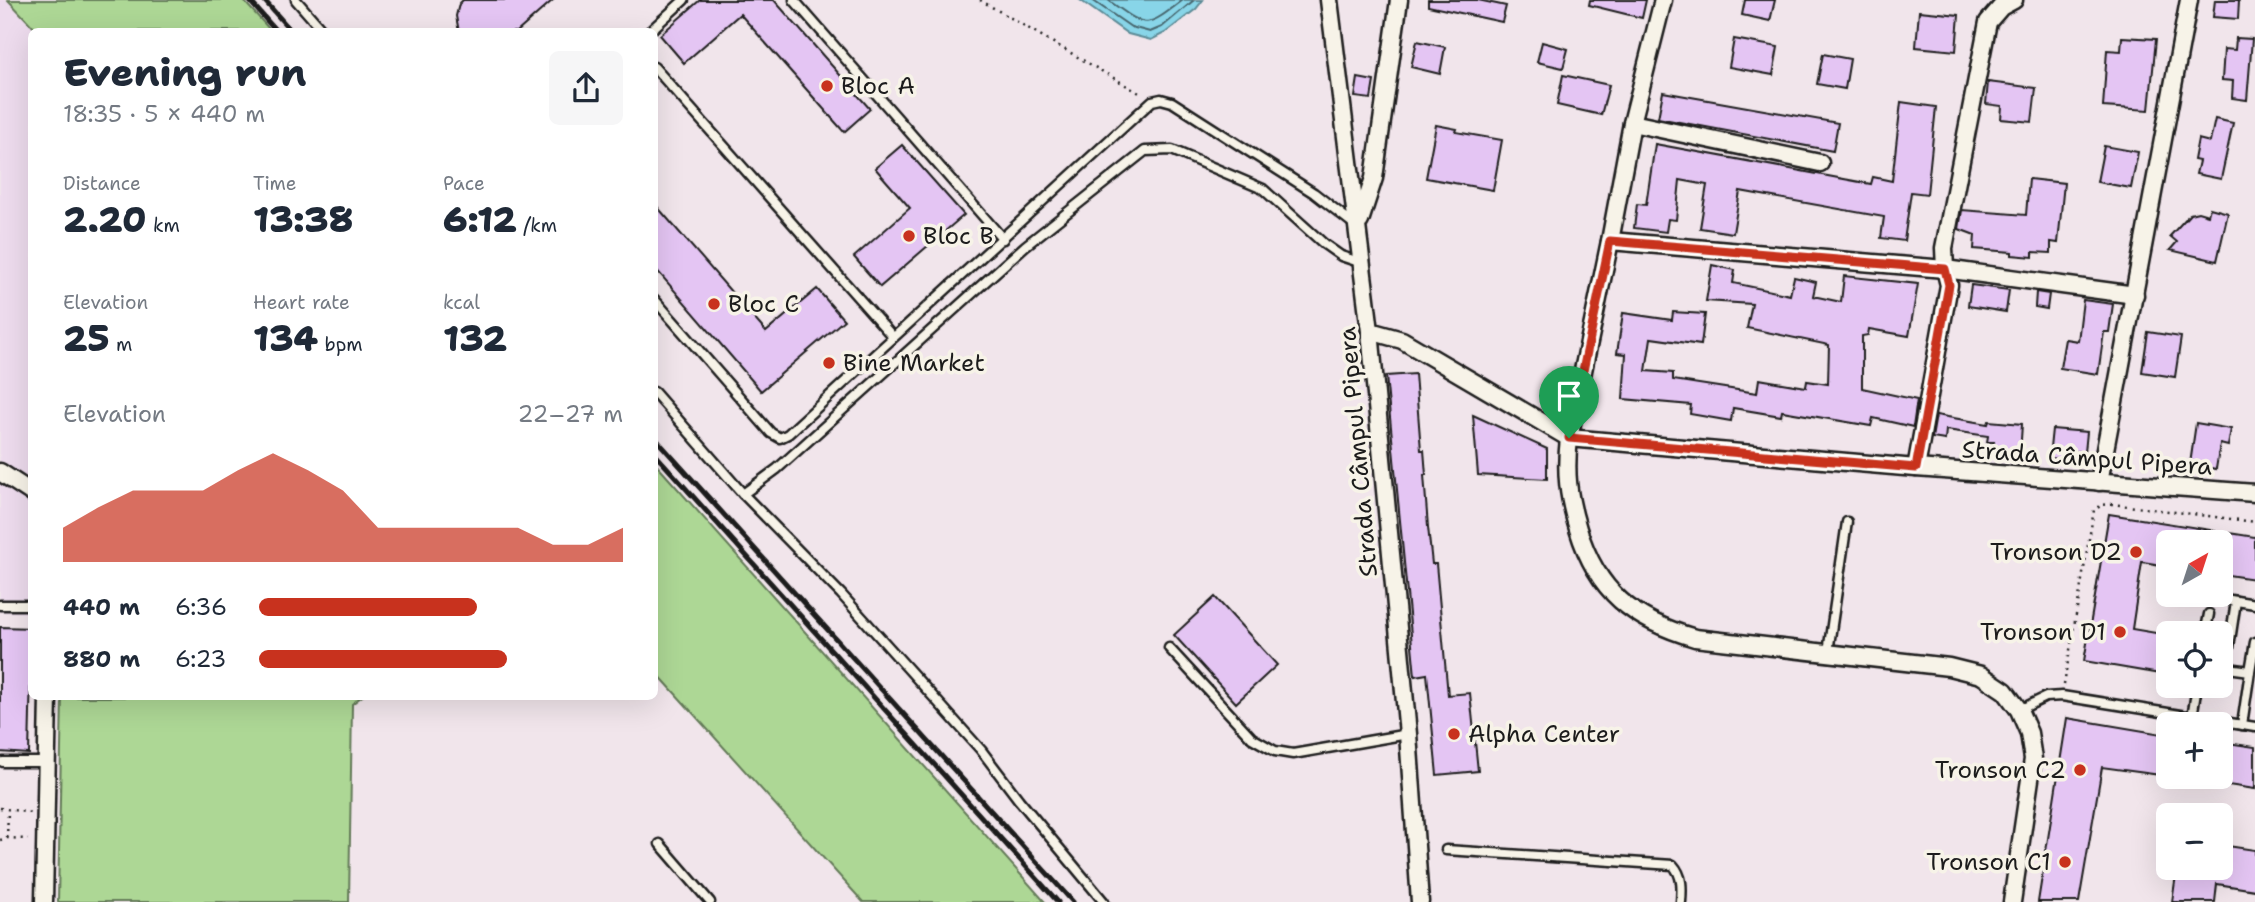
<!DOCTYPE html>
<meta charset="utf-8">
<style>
body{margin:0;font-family:"Shantell Sans",sans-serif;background:#f6f6f7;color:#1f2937;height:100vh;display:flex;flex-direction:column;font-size:26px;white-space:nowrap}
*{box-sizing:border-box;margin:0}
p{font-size:23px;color:#747a83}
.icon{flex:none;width:38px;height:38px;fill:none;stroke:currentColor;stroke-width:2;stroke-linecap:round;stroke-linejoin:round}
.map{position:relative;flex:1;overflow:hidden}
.panel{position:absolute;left:28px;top:28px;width:630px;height:672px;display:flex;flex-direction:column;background:#fff;border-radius:10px;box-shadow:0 7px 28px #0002}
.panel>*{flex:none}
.needle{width:46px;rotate:39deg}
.tools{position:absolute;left:2156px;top:530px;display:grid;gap:14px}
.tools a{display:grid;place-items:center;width:77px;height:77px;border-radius:10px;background:#fff;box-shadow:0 7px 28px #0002;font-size:35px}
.pin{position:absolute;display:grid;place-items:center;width:60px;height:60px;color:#fff;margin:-72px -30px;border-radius:50% 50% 50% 0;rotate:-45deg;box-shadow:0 0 7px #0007}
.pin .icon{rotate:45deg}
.round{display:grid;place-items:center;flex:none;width:74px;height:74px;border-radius:10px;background:#f6f6f7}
.overview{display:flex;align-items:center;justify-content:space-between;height:119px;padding:0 35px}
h1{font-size:38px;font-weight:800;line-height:52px}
.metrics{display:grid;grid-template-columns:repeat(3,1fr);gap:10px;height:119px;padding:7px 35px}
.metrics div{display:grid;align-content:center}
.metrics b{font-size:35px;font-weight:800}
.metrics small{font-size:19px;font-weight:400}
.metrics p{font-size:19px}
.chart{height:196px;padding:14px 35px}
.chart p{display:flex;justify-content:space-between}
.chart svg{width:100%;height:126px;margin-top:7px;fill:#c8321e;opacity:.7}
ul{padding:0 35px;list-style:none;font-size:23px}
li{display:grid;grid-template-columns:112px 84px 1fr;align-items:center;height:52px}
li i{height:18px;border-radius:9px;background:#c8321e}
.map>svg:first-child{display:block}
</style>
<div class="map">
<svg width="2255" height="902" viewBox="0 0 2255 902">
<rect width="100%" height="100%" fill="#f1e5eb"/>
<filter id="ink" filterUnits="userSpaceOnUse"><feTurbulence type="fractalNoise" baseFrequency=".0143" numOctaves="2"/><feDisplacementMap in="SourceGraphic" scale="14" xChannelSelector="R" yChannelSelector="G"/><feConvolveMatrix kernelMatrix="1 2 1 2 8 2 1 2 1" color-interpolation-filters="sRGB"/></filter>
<g filter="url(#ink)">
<!-- built -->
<polygon fill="#eddbed" points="0,0 8,0 37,31 32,32 32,613 0,612"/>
<!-- green -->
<g fill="#add795" stroke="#647a58" stroke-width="2">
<polygon points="8,0 243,0 271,31 37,31"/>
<polygon points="654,462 1045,902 863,902 655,671"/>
<polygon points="62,697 361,697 352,704 349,902 58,902"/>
</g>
<!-- water -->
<polygon fill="#88d5e8" stroke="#5d8b96" stroke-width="2" points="1080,0 1203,0 1196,9 1165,33 1151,40 1128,34"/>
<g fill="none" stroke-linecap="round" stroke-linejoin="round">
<!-- shore -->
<g stroke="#47666e" stroke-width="2">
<polyline points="1092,0 1131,27 1150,32 1162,27 1194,0"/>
<path d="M1108 0C1147 28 1144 30 1183 0"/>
</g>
</g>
<!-- building -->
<g fill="#e4c5f3" stroke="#1c1c1c" stroke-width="2">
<polygon points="463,0 553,0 517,32 459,32 456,16 459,4"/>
<polygon points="700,0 774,0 870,109 844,132 740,14 684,63 660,35"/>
<polygon points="1428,0 1478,0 1506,6 1502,22 1428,6"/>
<polygon points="1590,0 1646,0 1642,18 1589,5"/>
<polygon points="1745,0 1775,0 1770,21 1742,15"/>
<polygon points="2215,0 2239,0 2238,19 2213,17"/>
<polygon points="1919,11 1959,15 1956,51 1916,47"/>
<polygon points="2122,37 2156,39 2149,110 2103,107 2107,50 2121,51"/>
<polygon points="2236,38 2252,39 2247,100 2232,98 2233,81 2222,80 2224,49 2235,50"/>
<polygon points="1734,39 1778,47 1773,75 1729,67"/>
<polygon points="1417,41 1445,47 1440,74 1411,67"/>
<polygon points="1542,42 1568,49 1563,68 1537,62"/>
<polygon points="1823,54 1850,59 1845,89 1817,84"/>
<polygon points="1563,75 1609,85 1601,115 1557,105"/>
<polygon points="1358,78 1374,81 1371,99 1355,97"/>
<polygon points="1988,82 2036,88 2032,122 2001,119 2002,106 1986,104"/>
<polygon points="1663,92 1838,123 1833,151 1658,118"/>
<polygon points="1901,102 1936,107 1927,194 1911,192 1904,241 1881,238 1884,217 1740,191 1733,233 1700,228 1707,185 1680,180 1676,220 1668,219 1666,232 1634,228 1637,204 1646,205 1655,144 1871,184 1873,177 1892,181"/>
<polygon points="2215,119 2233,123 2221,179 2196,174 2199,161 2194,160 2198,139 2210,142"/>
<polygon points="1436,125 1457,129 1456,132 1502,140 1493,190 1426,178"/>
<polygon points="902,145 964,215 880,287 854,257 910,208 875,168"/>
<polygon points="2104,146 2138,152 2131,188 2097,182"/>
<polygon points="2029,179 2064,183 2058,243 2051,242 2051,253 2033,252 2033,257 2012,255 2012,252 1974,249 1975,235 1959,229 1962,210 2026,215"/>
<polygon points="654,203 766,332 817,289 844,320 761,391 654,267"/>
<polygon points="2210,208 2228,213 2217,261 2170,250 2177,242 2170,236 2190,214 2198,212 2208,215"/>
<polygon points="1712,265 1735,270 1733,283 1790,295 1794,277 1816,282 1813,296 1841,302 1844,276 1918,284 1909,336 1869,329 1868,335 1862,336 1862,388 1917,400 1913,427 1873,418 1871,426 1782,411 1781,416 1733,408 1731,421 1690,414 1691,405 1623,399 1626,354 1617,353 1623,313 1672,320 1673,312 1705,314 1701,345 1651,338 1646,371 1673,373 1673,380 1757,393 1759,379 1806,387 1807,381 1828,384 1829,345 1747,328 1752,304 1706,301"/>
<polygon points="1971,285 2009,290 2006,312 1968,306"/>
<polygon points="2036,292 2049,294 2047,309 2035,307"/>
<polygon points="2083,300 2113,304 2109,332 2104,332 2098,374 2060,368 2065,339 2078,341"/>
<polygon points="2148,332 2181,337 2175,377 2142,372"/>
<polygon points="1415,374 1421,450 1424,450 1426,475 1424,475 1428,527 1432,564 1436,564 1448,695 1470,693 1478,771 1437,775 1427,674 1415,676 1386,376"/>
<polygon points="1473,415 1547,449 1547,479 1478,475"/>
<polygon points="1936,415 1988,424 1989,421 2022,424 2020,455 1993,452 1994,442 1987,442 1988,436 1946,430 1945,440 1932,438"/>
<polygon points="2196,423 2231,429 2228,446 2220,444 2216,469 2190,464"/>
<polygon points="2052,429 2087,432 2085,452 2071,451 2070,460 2049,458"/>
<polygon points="2109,514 2255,537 2255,579 2221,574 2221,542 2168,542 2168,566 2142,562 2132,629 2168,635 2166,675 2084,661"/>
<polygon points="1215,597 1277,665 1236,703 1174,635"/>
<polygon points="0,627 32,628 29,754 0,752"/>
<polygon points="2067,718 2168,735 2168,776 2102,767 2079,902 2038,902"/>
<polygon points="2221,742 2255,747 2255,789 2221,784"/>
<polygon points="2221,845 2255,850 2255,890 2217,884 2215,902 2172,902 2177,868 2221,868"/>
</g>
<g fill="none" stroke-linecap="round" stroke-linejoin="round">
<defs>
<g id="lane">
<polyline points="296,0 324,32"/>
<polyline points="794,0 1003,239"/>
<polyline points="649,32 684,0"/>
<polyline points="654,67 893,337"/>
<polyline points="654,299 771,433 780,438 788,434 1152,101 1161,99 1172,102 1314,193 1355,225"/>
<polyline points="654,392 743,494 841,594 981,750 1019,800 1104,902"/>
<polyline points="743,494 777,469 1025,246 1145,151 1172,150 1263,189 1324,244 1341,256 1362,263"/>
<polyline points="2200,595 2255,604"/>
<polyline points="0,605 32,605"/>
<polyline points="2205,634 2209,614"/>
<polyline points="1169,648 1252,738 1275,751 1293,754 1408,734"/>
<polyline points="1828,652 1847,522"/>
<polyline points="2221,667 2250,671 2242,725"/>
<polyline points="2226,667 2236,601"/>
<polyline points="2250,671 2255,642"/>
<polyline points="2019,710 2046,697 2062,696 2255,727"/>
<polyline points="2192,717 2197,686"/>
<polyline points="3,762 47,762"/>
<polyline points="2166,824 2168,825"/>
<polyline points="2221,834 2224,835"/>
<polyline points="660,844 710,902"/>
<path d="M1446 850 1673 865C1683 876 1682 889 1681 902"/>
</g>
<g id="street">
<polyline points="1329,0 1370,331 1408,734 1420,902"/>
<path d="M1663 0 1632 123 1610 241 1569 438C1565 473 1568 496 1578 529 1597 592 1633 620 1695 638L1949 667 1981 675 2005 691 2019 710 2029 733 2033 759 2012 902"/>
<polyline points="1632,123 1820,163"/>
<polyline points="1360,221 1374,178 1399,0"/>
<polyline points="1610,241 1945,269 2135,295"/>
<polyline points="1370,331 1402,340 1569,438 1916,468 2255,493"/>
<polyline points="1916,468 1949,285 1945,269 1944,248 1988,22 2001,7 2014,0"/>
<polyline points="0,472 32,493"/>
<polyline points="2099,482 2189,0"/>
<polyline points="44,902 48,696"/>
</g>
</defs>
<!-- lane casing -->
<use href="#lane" stroke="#1c1c1c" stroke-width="13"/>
<!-- street casing -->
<use href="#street" stroke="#1c1c1c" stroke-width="21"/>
<!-- path -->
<g stroke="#1c1c1c" stroke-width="2.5" stroke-dasharray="2 5" stroke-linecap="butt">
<polyline points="980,0 1141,94"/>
<polyline points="2064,685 2094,510 2102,505 2112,504 2255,522"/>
<polyline points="0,808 31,813"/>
<polyline points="7,838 8,811"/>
<polyline points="0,840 7,838 28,839"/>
</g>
<!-- lane -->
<use href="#lane" stroke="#f7f3e8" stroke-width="8"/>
<!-- street -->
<use href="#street" stroke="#f7f3e8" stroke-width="16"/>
<!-- rail -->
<g stroke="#1c1c1c" stroke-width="5">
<polyline points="249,0 277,32"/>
<polyline points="264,0 292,32"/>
<polyline points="654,437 1073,902"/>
<polyline points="654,453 1058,902"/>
</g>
</g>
</g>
<g fill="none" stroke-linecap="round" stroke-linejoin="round" filter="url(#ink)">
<defs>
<polygon id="route" points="1610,241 1945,269 1949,285 1916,468 1569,438"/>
</defs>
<!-- route casing -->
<use href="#route" stroke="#fff" stroke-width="14"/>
<!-- route -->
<use href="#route" stroke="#c8321e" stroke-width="9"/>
</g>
<!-- markers -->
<g fill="#c8321e" stroke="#f7f3e8" stroke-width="2.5">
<circle cx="827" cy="86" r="7"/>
<circle cx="909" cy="236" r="7"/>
<circle cx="714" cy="304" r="7"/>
<circle cx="829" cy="363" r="7"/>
<circle cx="2136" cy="552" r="7"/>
<circle cx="2120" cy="632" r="7"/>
<circle cx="1454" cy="734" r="7"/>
<circle cx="2080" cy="770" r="7"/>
<circle cx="2065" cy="862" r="7"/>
</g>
<g text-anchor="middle" stroke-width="7" stroke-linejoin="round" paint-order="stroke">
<!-- poi labels -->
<g font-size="24" fill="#1c1c1c" stroke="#f7f3e8" text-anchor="start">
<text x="841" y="94">Bloc A</text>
<text x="923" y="244">Bloc B</text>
<text x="728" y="312">Bloc C</text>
<text x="843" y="371">Bine Market</text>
<text x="2122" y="560" text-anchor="end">Tronson D2</text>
<text x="2106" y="640" text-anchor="end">Tronson D1</text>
<text x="1468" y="742">Alpha Center</text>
<text x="2066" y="778" text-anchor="end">Tronson C2</text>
<text x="2051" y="870" text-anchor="end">Tronson C1</text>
</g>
<!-- street labels -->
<g font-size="24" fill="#1c1c1c" stroke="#f7f3e8">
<text transform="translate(1358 452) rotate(-95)" y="8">Strada Câmpul Pipera</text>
<text transform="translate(2087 458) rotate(4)" y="8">Strada Câmpul Pipera</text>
</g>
</g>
</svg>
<div class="tools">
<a><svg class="needle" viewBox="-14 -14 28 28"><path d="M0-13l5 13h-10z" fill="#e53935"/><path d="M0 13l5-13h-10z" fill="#747a83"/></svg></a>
<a><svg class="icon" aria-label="locate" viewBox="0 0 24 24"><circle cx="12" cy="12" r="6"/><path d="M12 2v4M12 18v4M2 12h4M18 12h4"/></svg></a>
<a>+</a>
<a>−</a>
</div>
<div class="pin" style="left:1569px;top:438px;background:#1e9e55"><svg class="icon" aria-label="arrive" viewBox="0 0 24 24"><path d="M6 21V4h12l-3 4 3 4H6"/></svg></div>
<section class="panel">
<div class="overview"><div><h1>Evening run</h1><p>18:35 · 5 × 440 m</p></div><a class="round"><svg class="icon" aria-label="share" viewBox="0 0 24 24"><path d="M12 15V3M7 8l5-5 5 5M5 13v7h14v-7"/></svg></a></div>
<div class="metrics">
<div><p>Distance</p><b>2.20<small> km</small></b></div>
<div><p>Time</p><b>13:38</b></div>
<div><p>Pace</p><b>6:12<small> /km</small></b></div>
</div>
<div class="metrics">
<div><p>Elevation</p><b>25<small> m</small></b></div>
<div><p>Heart rate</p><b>134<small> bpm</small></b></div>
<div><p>kcal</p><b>132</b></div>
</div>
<div class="chart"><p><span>Elevation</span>22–27 m</p>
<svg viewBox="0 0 160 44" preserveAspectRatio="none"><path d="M0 44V32L10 25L20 19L30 19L40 19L50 12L60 6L70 12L80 19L90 32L100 32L110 32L120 32L130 32L140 38L150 38L160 32V44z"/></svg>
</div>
<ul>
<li><b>440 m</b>6:36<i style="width:60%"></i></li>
<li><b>880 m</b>6:23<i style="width:68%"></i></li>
</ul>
</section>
</div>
